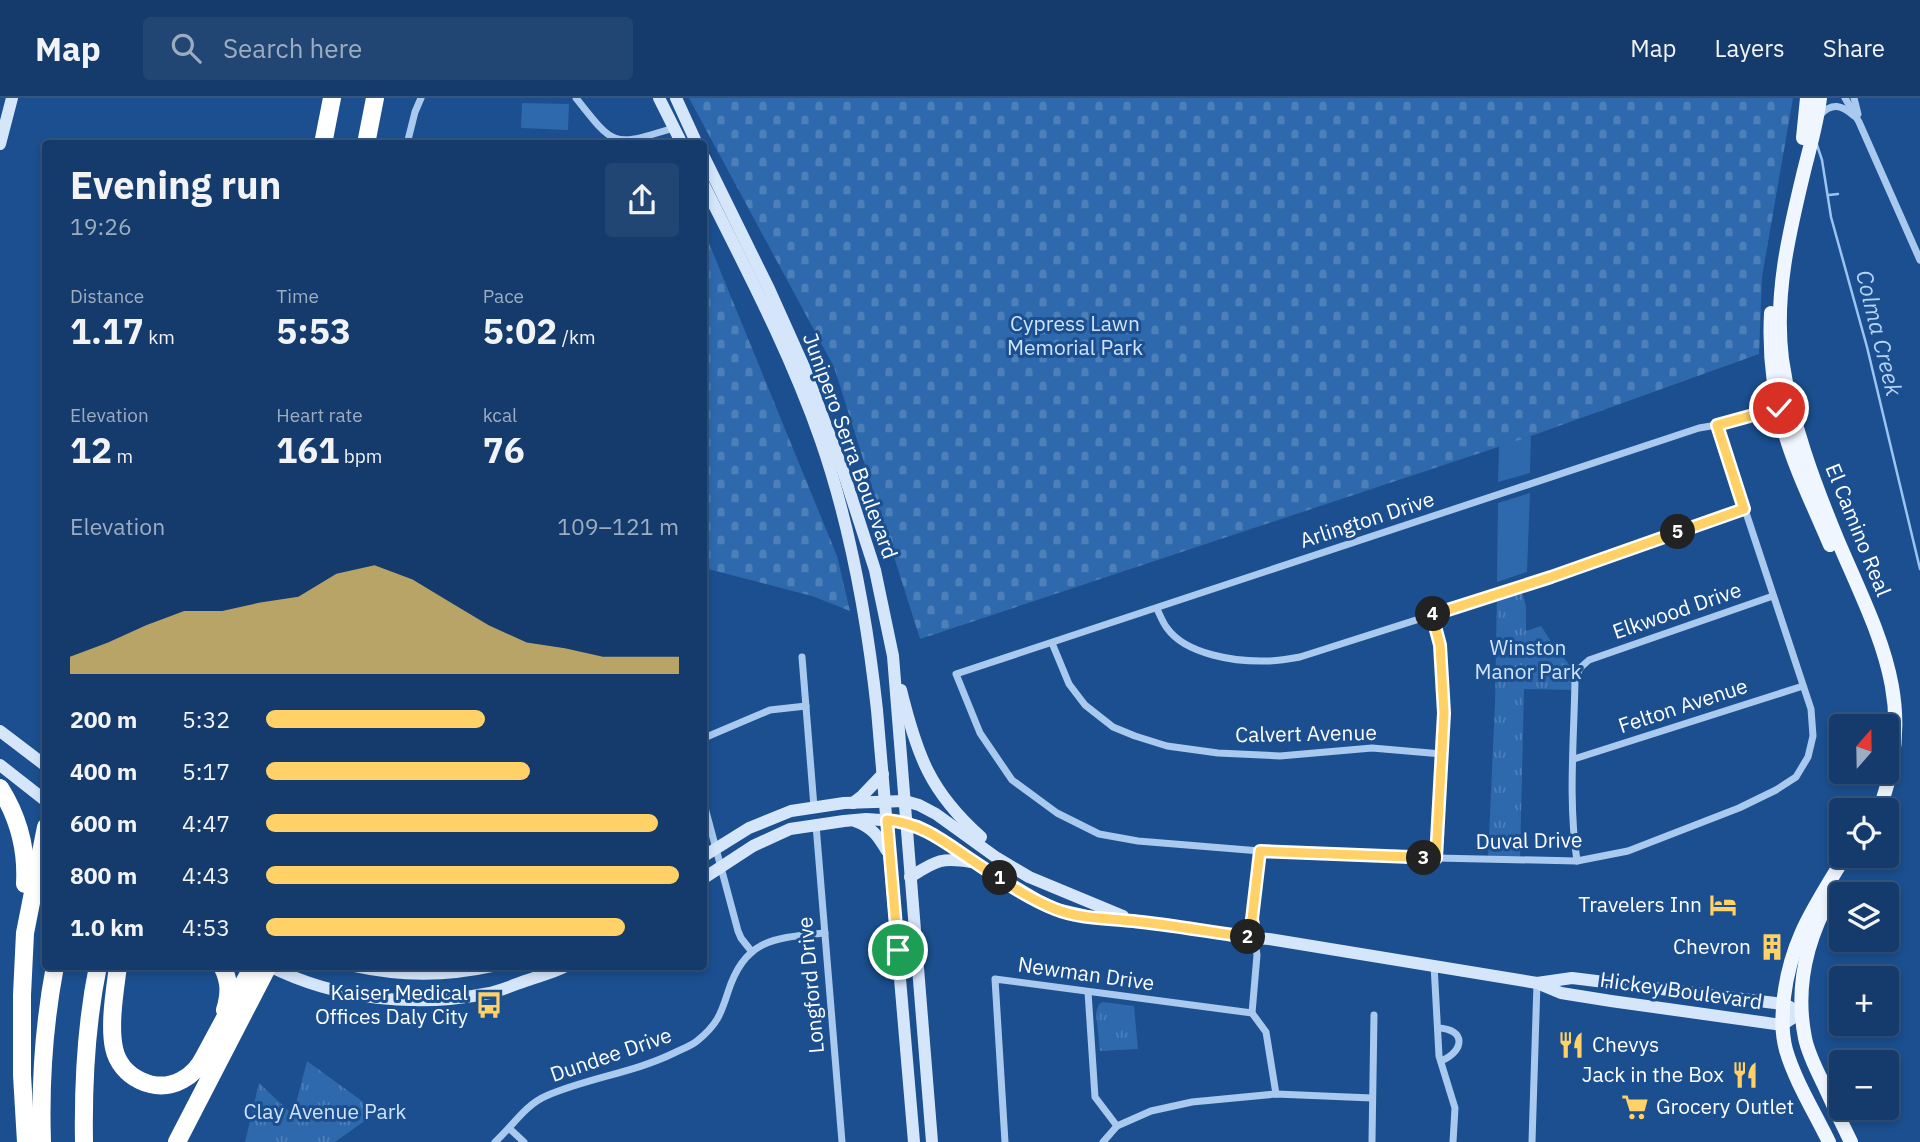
<!DOCTYPE html>
<meta charset="utf-8">
<style>
body{margin:0;font-family:"IBM Plex Sans",sans-serif;background:#214673;color:#f1f3f6;height:100vh;display:flex;flex-direction:column;font-size:26px;white-space:nowrap}
*{box-sizing:border-box;margin:0}
p{font-size:23px;color:#9dadc1}
.icon{flex:none;width:38px;height:38px;fill:none;stroke:currentColor;stroke-width:2;stroke-linecap:round;stroke-linejoin:round}
.map{position:relative;flex:1;overflow:hidden}
.drawer{position:absolute;left:42px;top:42px;width:665px;height:830px;display:flex;flex-direction:column;background:#143b6b;border-radius:7px;box-shadow:0 4px 10px #0003,0 0 0 2px #33557e}
.drawer>*{flex:none}
.needle{width:46px;rotate:20deg}
.controls{position:absolute;left:1829px;top:616px;display:grid;gap:14px}
.controls a{display:grid;place-items:center;width:70px;height:70px;border-radius:7px;background:#143b6b;box-shadow:0 4px 10px #0003,0 0 0 2px #33557e;font-size:35px}
.pin{position:absolute;display:grid;place-items:center;width:60px;height:60px;color:#fff;margin:-30px;border:4px solid #fff;border-radius:50%;box-shadow:0 2px 7px #0007}
.km{position:absolute;width:35px;height:35px;margin:-18px;border-radius:50%;background:#222;color:#fff;font-size:19px;line-height:35px;text-align:center}
.round{display:grid;place-items:center;flex:none;width:74px;height:74px;border-radius:7px;background:#214673}
.head{display:flex;align-items:center;justify-content:space-between;height:119px;padding:0 28px}
h1{font-size:38px;font-weight:800;line-height:52px}
.metrics{display:grid;grid-template-columns:repeat(3,1fr);gap:10px;height:119px;padding:7px 28px}
.metrics div{display:grid;align-content:center}
.metrics b{font-size:35px;font-weight:800}
.metrics small{font-size:19px;font-weight:400}
.metrics p{font-size:19px}
.chart{height:196px;padding:14px 28px}
.chart p{display:flex;justify-content:space-between}
.chart svg{width:100%;height:126px;margin-top:7px;fill:#ffd166;opacity:.7}
ul{padding:0 28px;list-style:none;font-size:23px}
li{display:grid;grid-template-columns:112px 84px 1fr;align-items:center;height:52px}
li i{height:18px;border-radius:9px;background:#ffd166}
header{display:flex;align-items:center;gap:42px;box-sizing:border-box;height:98px;padding:0 35px;background:#143b6b;border-bottom:2px solid #33557e}
header strong{font-size:33px}
nav{display:flex;gap:38px;margin-inline-start:auto;font-size:24px}
.search{width:490px;height:63px;background:#214673;display:flex;align-items:center;gap:18px;box-sizing:border-box;padding:0 24px;border-radius:7px;color:#9dadc1;font-size:26px}
.map>svg:first-child{display:block}
</style>
<header>
<strong>Map</strong>
<div class="search"><svg class="icon" aria-label="search" viewBox="0 0 24 24"><circle cx="10" cy="10" r="6"/><path d="M15 15l6 6"/></svg>Search here</div>
<nav><a>Map</a><a>Layers</a><a>Share</a></nav>
</header>
<div class="map">
<svg width="1920" height="1044" viewBox="0 0 1920 1044">
<defs>
<pattern id="cemetery-stones" width="16" height="16" patternUnits="userSpaceOnUse" patternTransform="scale(1.75)"><rect width="16" height="16" fill="#2e69ad"/><path d="M2 7V4a2 2 0 0 1 4 0v3zM10 15v-3a2 2 0 0 1 4 0v3z" fill="#4d80b9"/></pattern>
<pattern id="park-tufts" width="24" height="20" patternUnits="userSpaceOnUse" patternTransform="scale(1.75)"><rect width="24" height="20" fill="#2e69ad"/><path d="M3 7l-1-3M5 7V3M7 7l1-3M15 17l-1-3M17 17v-4M19 17l1-3" fill="none" stroke="#4d80b9"/></pattern>
</defs>
<rect width="100%" height="100%" fill="#1b4f8f"/>
<!-- green -->
<g fill="#2e69ad">
<polygon points="522,5 569,6 568,32 521,30"/>
<polygon points="1531,338 1530,375 1498,384 1499,348"/>
<polygon points="1530,395 1527,474 1497,484 1498,405"/>
</g>
<!-- cemetery -->
<g fill="url(#cemetery-stones)">
<polygon points="689,0 1793,0 1762,179 1759,256 1531,338 920,541 834,269"/>
<polygon points="704,133 837,458 850,513 812,498 704,470"/>
</g>
<!-- park -->
<g fill="url(#park-tufts)">
<polygon points="1523,488 1522,494 1526,508 1526,533 1541,528 1554,548 1577,576 1575,592 1524,591 1520,763 1488,762 1495,605 1497,496"/>
<polygon points="1103,904 1134,908 1138,951 1100,953 1096,915 1099,906"/>
<polygon points="307,963 377,1014 335,1044 245,1044 259,985 293,1017"/>
</g>
<g fill="none" stroke-linecap="round" stroke-linejoin="round">
<!-- stream -->
<g stroke="#9cc4f0" stroke-width="2.5">
<polyline points="1817,47 1822,62 1831,119 1867,249 1920,471"/>
<polyline points="1829,97 1838,96"/>
</g>
<!-- minor -->
<g stroke="#a9c9ee" stroke-width="7">
<path d="M576 0C616 51 613 48 674 30"/>
<polyline points="1845,0 1859,24 1920,162"/>
<polyline points="1854,0 1858,16"/>
<path d="M1820 17C1832 4 1842 7 1854 18"/>
<polyline points="407,46 415,14 421,0"/>
<polyline points="1717,327 1811,611 1813,638 1808,659 1796,679 1776,692 1739,710 1628,753 1577,763 1436,760 1260,753 1138,743 1099,736 1057,715 1012,682 980,635 956,576 1699,330 1735,324 1781,310"/>
<path d="M1157 511C1160 517 1163 525 1167 530 1186 557 1237 564 1267 563 1278 563 1289 561 1300 559L1551 479 1744 411"/>
<polyline points="1432,517 1440,547 1444,615 1436,760"/>
<polyline points="1052,545 1069,586 1085,607 1113,629 1135,638 1167,648 1218,655 1280,658 1372,650 1442,656"/>
<polyline points="802,559 814,709"/>
<polyline points="704,640 770,612 806,608"/>
<polyline points="1574,661 1803,588"/>
<polyline points="704,706 738,833 741,840 752,854"/>
<polyline points="816,727 842,1044"/>
<polyline points="1260,753 1252,822 1257,857 1252,915 1266,934 1276,996"/>
<path d="M1577 763C1568 703 1574 642 1575 582L1580 570 1589 562 1773 498"/>
<polyline points="1434,867 1439,958 1455,1010 1453,1044"/>
<polyline points="1088,894 1095,999 1117,1028"/>
<path d="M1438 930C1466 931 1465 953 1441 963"/>
<polyline points="510,1031 524,1044"/>
<polyline points="1372,1043 1374,917"/>
<path d="M495 1044C512 1029 525 1007 546 998 587 980 633 975 674 955 682 951 691 948 697 943 717 927 721 916 728 894 745 840 775 840 825 835"/>
<polyline points="1005,1044 995,881 1252,915"/>
<polyline points="1103,1044 1117,1028 1151,1013 1192,1004 1276,996 1372,1000"/>
<polyline points="1532,1044 1537,885"/>
</g>
<!-- secondary -->
<g stroke="#d6e6fa" stroke-width="12">
<polyline points="659,0 682,46"/>
<polyline points="676,0 697,46"/>
<polyline points="0,46 12,0"/>
<polyline points="704,59 769,191 804,269 843,373 875,472 893,558 932,1044"/>
<path d="M704 87C746 171 790 254 821 343 851 430 867 520 877 612L914 1044"/>
<path d="M901 592C917 657 930 694 981 739"/>
<polyline points="0,633 46,668"/>
<polyline points="0,667 46,703"/>
<polyline points="853,705 862,698 883,676"/>
<path d="M855 723C872 729 878 738 887 753"/>
<polyline points="704,758 749,730 791,713 844,705 905,703 919,707 936,716 997,760 1029,779 1123,818"/>
<path d="M910 779C936 763 940 759 971 764"/>
<polyline points="704,780 753,748 790,731 844,723 866,721 897,723 918,728 932,735 976,765 1039,803 1057,811 1092,819 1135,823 1255,840 1269,841 1537,885 1561,895 1611,903 1782,927 1802,914"/>
<path d="M269 868C337 902 415 910 490 895 502 892 514 887 525 883 539 878 553 875 566 868"/>
<path d="M354 868C399 878 448 878 493 868"/>
<polyline points="1537,885 1572,880 1783,906 1790,909"/>
</g>
<!-- primary -->
<g stroke="#f0f6ff" stroke-width="14">
<path d="M1820 0C1817 25 1810 49 1804 73 1789 135 1774 197 1782 261 1791 324 1814 385 1838 443 1879 539 1919 606 1879 712"/>
<polyline points="1803,40 1807,0"/>
<path d="M1771 215C1769 254 1773 294 1784 332 1795 371 1814 409 1830 447"/>
<path d="M1831 798C1807 841 1795 890 1805 940 1808 955 1816 971 1823 985 1832 1005 1841 1024 1851 1044"/>
<path d="M1829 1044C1815 1015 1795 983 1786 952 1781 934 1782 917 1784 899 1791 840 1816 807 1845 758"/>
</g>
<!-- motorway -->
<g stroke="#fff" stroke-width="18">
<polyline points="323,46 332,0"/>
<polyline points="366,46 375,0"/>
<path d="M0 690C19 720 27 751 25 786"/>
<path d="M118 868C115 892 109 926 114 950 120 979 155 997 182 982 192 977 199 969 204 959L253 868"/>
<path d="M222 868C230 883 230 896 225 912"/>
<polyline points="26,1044 22,977 22,897 25,835 46,729"/>
<path d="M42 1044C40 985 44 926 55 868"/>
<path d="M84 1044C83 985 86 926 98 868"/>
<polyline points="177,1044 268,868"/>
</g>
</g>
<g fill="none" stroke-linecap="round" stroke-linejoin="round">
<defs>
<path id="route" d="M898 852 887 722C923 725 947 746 976 765 1001 782 1028 800 1055 811 1080 821 1107 820 1133 823 1174 827 1214 835 1255 840L1252 821 1260 753 1436 760 1444 615 1440 547 1432 517 1551 479 1744 411 1717 327 1779 310"/>
</defs>
<!-- route casing -->
<use href="#route" stroke="#fff" stroke-width="14"/>
<!-- route -->
<use href="#route" stroke="#ffd166" stroke-width="9"/>
</g>
<!-- icons -->
<defs>
<symbol id="hotel-bare" viewBox="-9 -9 18 18"><path d="M-6-4.5h1.5V1H6V5H4.5V3h-9V5H-6ZM-4 0a1.8 1.8 0 1 1 3.6 0ZM.5 0V-2.5h3Q6-2.5 6 0Z" fill="#ffd166" stroke="#1b4f8f" stroke-width="2.5" paint-order="stroke"/></symbol>
<symbol id="building-bare" viewBox="-9 -9 18 18"><path d="M-4-6H4V6H1V3H-1V6H-4ZM-2.5-4.3h1.7v1.8h-1.7ZM.8-4.3h1.7v1.8H.8ZM-2.5-1h1.7V.8h-1.7ZM.8-1h1.7V.8H.8Z" fill="#ffd166" stroke="#1b4f8f" stroke-width="2.5" paint-order="stroke"/></symbol>
<symbol id="bus-bare" viewBox="-9 -9 18 18"><path d="M-5-6H5V4H4V6H2V4H-2V6H-4V4H-5ZM-3.5-4V0h7V-4ZM-3.5 1.2v1.5H-2V1.2ZM2 1.2v1.5H3.5V1.2Z" fill="#ffd166" stroke="#1b4f8f" stroke-width="2.5" paint-order="stroke"/></symbol>
<symbol id="restaurant-bare" viewBox="-9 -9 18 18"><path d="M-5-6h1v4h1v-4h1v4h1v-4h1v5L-1.5 .5V6h-2V.5L-5-1ZM5-6V6H3V1.5H1.5Q1.5-4 5-6Z" fill="#ffd166" stroke="#1b4f8f" stroke-width="2.5" paint-order="stroke"/></symbol>
<symbol id="supermarket-bare" viewBox="-9 -9 18 18"><path d="M-6-5.5h2.5l.6 2H6L4.5 2H-2.5L-4.4-4H-6ZM-1.5 3.2a1.3 1.3 0 1 0 .1 0ZM3 3.2a1.3 1.3 0 1 0 .1 0Z" fill="#ffd166" stroke="#1b4f8f" stroke-width="2.5" paint-order="stroke"/></symbol>
</defs>
<g fill-rule="evenodd">
<use href="#hotel-bare" x="1704" y="788" width="38" height="38"/>
<use href="#building-bare" x="1753" y="830" width="38" height="38"/>
<use href="#bus-bare" x="470" y="888" width="38" height="38"/>
<use href="#restaurant-bare" x="1552" y="928" width="38" height="38"/>
<use href="#restaurant-bare" x="1726" y="958" width="38" height="38"/>
<use href="#supermarket-bare" x="1616" y="990" width="38" height="38"/>
</g>
<g text-anchor="middle" stroke-width="6" stroke-linejoin="round" paint-order="stroke">
<!-- park labels -->
<g font-size="21" fill="#cfe3fa" stroke="#1b4f8f">
<text x="1075" y="233">Cypress Lawn<tspan x="1075" dy="24">Memorial Park</tspan></text>
<text x="1528" y="557">Winston<tspan x="1528" dy="24">Manor Park</tspan></text>
<text x="325" y="1021">Clay Avenue Park</text>
</g>
<!-- street labels -->
<g font-size="21" fill="#fff" stroke="#1b4f8f">
<text transform="translate(850 348) rotate(70)" y="7">Junipero Serra Boulevard</text>
<text transform="translate(1367 422) rotate(-18)" y="7">Arlington Drive</text>
<text transform="translate(1858 432) rotate(68)" y="7">El Camino Real</text>
<text transform="translate(1677 513) rotate(-19)" y="7">Elkwood Drive</text>
<text transform="translate(1683 608) rotate(-18)" y="7">Felton Avenue</text>
<text transform="translate(1306 636) rotate(-1)" y="7">Calvert Avenue</text>
<text transform="translate(1529 743) rotate(-1)" y="7">Duval Drive</text>
<text transform="translate(1086 876) rotate(8)" y="7">Newman Drive</text>
<text transform="translate(811 887) rotate(-95)" y="7">Longford Drive</text>
<text transform="translate(1681 893) rotate(8)" y="7">Hickey Boulevard</text>
<text transform="translate(611 957) rotate(-19)" y="7">Dundee Drive</text>
</g>
<!-- poi labels -->
<g font-size="21" fill="#fff" stroke="#1b4f8f" text-anchor="end">
<text x="1702" y="814">Travelers Inn</text>
<text x="1751" y="856">Chevron</text>
<text x="468" y="902">Kaiser Medical<tspan x="468" dy="24">Offices Daly City</tspan></text>
<text x="1592" y="954" text-anchor="start">Chevys</text>
<text x="1724" y="984">Jack in the Box</text>
<text x="1656" y="1016" text-anchor="start">Grocery Outlet</text>
</g>
<!-- water labels -->
<g font-size="23" font-style="italic" fill="#b5d3f5" stroke="#1b4f8f">
<text transform="translate(1879 235) rotate(76)" y="8">Colma Creek</text>
</g>
</g>
</svg>
<div class="controls">
<a><svg class="needle" viewBox="-14 -14 28 28"><path d="M0-13l5 13h-10z" fill="#e53935"/><path d="M0 13l5-13h-10z" fill="#9dadc1"/></svg></a>
<a><svg class="icon" aria-label="locate" viewBox="0 0 24 24"><circle cx="12" cy="12" r="6"/><path d="M12 2v4M12 18v4M2 12h4M18 12h4"/></svg></a>
<a><svg class="icon" aria-label="layers" viewBox="0 0 24 24"><path d="M12 4l9 5-9 5-9-5zM3 14l9 5 9-5"/></svg></a>
<a>+</a>
<a>−</a>
</div>
<div class="pin" style="left:898px;top:852px;background:#1e9e55"><svg class="icon" aria-label="arrive" viewBox="0 0 24 24"><path d="M6 21V4h12l-3 4 3 4H6"/></svg></div>
<div class="pin" style="left:1779px;top:310px;background:#d93025"><svg class="icon" aria-label="check" viewBox="0 0 24 24"><path d="M5 12l5 5 9-10"/></svg></div>
<b class="km" style="left:1000px;top:780px">1</b>
<b class="km" style="left:1248px;top:839px">2</b>
<b class="km" style="left:1424px;top:760px">3</b>
<b class="km" style="left:1433px;top:516px">4</b>
<b class="km" style="left:1678px;top:434px">5</b>
<section class="drawer">
<div class="head"><div><h1>Evening run</h1><p>19:26</p></div><a class="round"><svg class="icon" aria-label="share" viewBox="0 0 24 24"><path d="M12 15V3M7 8l5-5 5 5M5 13v7h14v-7"/></svg></a></div>
<div class="metrics">
<div><p>Distance</p><b>1.17<small> km</small></b></div>
<div><p>Time</p><b>5:53</b></div>
<div><p>Pace</p><b>5:02<small> /km</small></b></div>
</div>
<div class="metrics">
<div><p>Elevation</p><b>12<small> m</small></b></div>
<div><p>Heart rate</p><b>161<small> bpm</small></b></div>
<div><p>kcal</p><b>76</b></div>
</div>
<div class="chart"><p><span>Elevation</span>109–121 m</p>
<svg viewBox="0 0 160 44" preserveAspectRatio="none"><path d="M0 44V38L10 33L20 27L30 22L40 22L50 19L60 17L70 9L80 6L90 11L100 19L110 27L120 33L130 35L140 38L150 38L160 38V44z"/></svg>
</div>
<ul>
<li><b>200 m</b>5:32<i style="width:53%"></i></li>
<li><b>400 m</b>5:17<i style="width:64%"></i></li>
<li><b>600 m</b>4:47<i style="width:95%"></i></li>
<li><b>800 m</b>4:43<i style="width:100%"></i></li>
<li><b>1.0 km</b>4:53<i style="width:87%"></i></li>
</ul>
</section>
</div>
